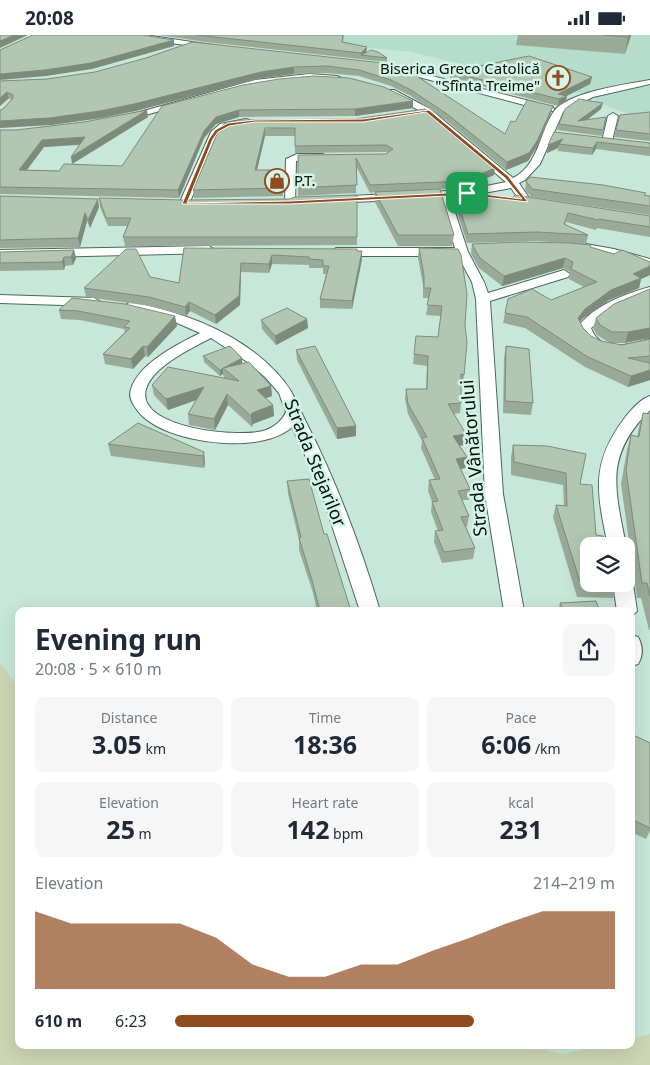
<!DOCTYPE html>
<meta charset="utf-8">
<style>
body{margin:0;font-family:"Noto Sans",sans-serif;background:#f6f6f7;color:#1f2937;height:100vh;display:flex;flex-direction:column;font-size:19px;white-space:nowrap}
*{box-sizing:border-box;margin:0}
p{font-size:16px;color:#747a83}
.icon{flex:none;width:28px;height:28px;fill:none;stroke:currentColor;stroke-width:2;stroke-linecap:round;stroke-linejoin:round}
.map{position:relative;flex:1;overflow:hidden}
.drawer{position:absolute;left:15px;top:572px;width:620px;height:442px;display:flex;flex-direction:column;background:#fff;border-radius:10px;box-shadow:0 5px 20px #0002}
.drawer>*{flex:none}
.buttons{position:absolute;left:580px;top:502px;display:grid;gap:10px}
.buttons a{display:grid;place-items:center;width:55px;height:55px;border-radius:10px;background:#fff;box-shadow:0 5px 20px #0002;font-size:25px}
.pin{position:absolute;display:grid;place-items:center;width:42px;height:42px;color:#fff;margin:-21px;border-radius:10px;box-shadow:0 2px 8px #0006}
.round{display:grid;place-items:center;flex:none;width:52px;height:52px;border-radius:10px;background:#f6f6f7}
.head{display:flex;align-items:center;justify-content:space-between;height:85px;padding:0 20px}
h1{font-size:28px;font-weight:700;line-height:38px}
.metrics{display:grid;grid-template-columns:repeat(3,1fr);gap:8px;height:85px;padding:5px 20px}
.metrics div{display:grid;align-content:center;border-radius:10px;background:#f6f6f7;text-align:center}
.metrics b{font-size:25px;font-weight:700}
.metrics small{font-size:14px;font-weight:400}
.metrics p{font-size:14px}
.chart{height:140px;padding:10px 20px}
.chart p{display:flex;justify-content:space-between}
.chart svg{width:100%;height:90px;margin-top:5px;fill:#904b1f;opacity:.7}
ul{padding:0 20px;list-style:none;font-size:16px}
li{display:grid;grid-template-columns:80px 60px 1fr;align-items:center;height:38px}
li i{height:12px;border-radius:6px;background:#904b1f}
.status{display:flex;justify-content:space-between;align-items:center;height:35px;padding:0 25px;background:#fff;direction:ltr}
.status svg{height:14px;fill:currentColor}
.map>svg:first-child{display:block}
</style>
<div class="status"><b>20:08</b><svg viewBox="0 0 49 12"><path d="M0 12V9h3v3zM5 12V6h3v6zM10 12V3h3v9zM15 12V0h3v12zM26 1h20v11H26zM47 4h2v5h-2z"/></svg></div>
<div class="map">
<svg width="650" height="1030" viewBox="0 0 650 1030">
<rect width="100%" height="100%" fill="#c6e7d9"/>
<!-- built -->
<polygon fill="#b4ddcb" points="211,0 650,0 650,79 638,83 600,68 590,61 412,17 242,0 222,10 195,8"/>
<!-- green -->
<polygon fill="#ccd6b4" points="0,627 19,654 19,1011 531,1011 563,1019 597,1011 631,1011 631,1004 650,999 650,1030 0,1030"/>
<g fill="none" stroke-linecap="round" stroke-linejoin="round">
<defs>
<g id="street">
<polygon points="126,0 145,0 212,10 216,12 212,14 130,2"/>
<polygon points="385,29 553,72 554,74 553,76 547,76 385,33"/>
<path d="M309 39 337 41 341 43C336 47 292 44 280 46 227 54 176 73 123 86L118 83 255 45Z"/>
<path d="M650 45V49L593 62 563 77 540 129 525 145 519 148 531 166 530 168H522L511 153 467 161 450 162 468 217 484 247 488 258 564 235 570 239 568 242 490 266 503 459 524 576H504L485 459 476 264 472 247 458 221H336L330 217 336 213H455L440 163 332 168 327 165 332 162 467 155 506 147 424 78 388 59V55H394L430 74 513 143C540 129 539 96 555 75 570 57 627 49 650 45Z"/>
<polygon points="613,78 618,81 612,106 607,109 604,108 602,106 608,81"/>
<polygon points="246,84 249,85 249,89 226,93 218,100 189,169 188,171 180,171 179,169 211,97 220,89"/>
<polygon points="297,119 323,119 328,122 323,125 296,126 295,168 290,171 285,168 286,124"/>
<polygon points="580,208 614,214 650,224 650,232 613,221 576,215 574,212"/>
<polygon points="209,211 215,215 213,218 0,223 0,215"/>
<path d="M650 252V261L610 278 591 293C601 320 631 309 650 304V313C625 322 588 324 577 293 593 271 624 259 650 252Z"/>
<polygon points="0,260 94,263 101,267 94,271 0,268"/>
<path d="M131 267C183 277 238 297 276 337 294 356 296 367 307 389 337 448 361 512 380 576H360L318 448 292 392C282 401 268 405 254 407 221 412 154 403 135 372 131 367 129 360 131 354 139 328 178 309 200 298L168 284 126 274 124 271ZM211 303 249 328 265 342 279 358 286 377C282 386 274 392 266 395 242 404 135 394 146 354 153 331 192 313 211 303Z"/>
<path d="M650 361V375C604 421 615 453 626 511H608C597 459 590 429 624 384 630 376 640 364 650 361Z"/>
<polygon points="626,543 630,544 633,549 637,576 631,582 631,576 617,576 613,549 626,549"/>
<path d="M631 600 638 602C643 611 643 621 638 629L631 631Z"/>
</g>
</defs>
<!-- street casing -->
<use href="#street" stroke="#4b685c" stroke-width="2"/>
<!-- street -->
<use href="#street" fill="#fff" fill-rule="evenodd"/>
</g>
<!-- wall -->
<g fill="#99ab98">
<polygon points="158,0 344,0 343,7 367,12 366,17 387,23 387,27 206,7"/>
<polygon points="518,0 631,0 625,19 516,10"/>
<polygon points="383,28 505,99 515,87 553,71 551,78 536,113 528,126 506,135 447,86 411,61 391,51 359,41 327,38 294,39 262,43 135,76 101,83 51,90 3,74 11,65 9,63 0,71 0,46"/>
<polygon points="450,37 592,42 590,49 566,61 566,67 558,71 450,43"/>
<polygon points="413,66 413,73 355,81 239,82 216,89 204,103 179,163 0,159 0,95 16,95 148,82 72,129 79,110 44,112 26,135 59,136 122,131 162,71"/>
<polygon points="601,74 587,85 606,82 602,101 557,95 559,89"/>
<polygon points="650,77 650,106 614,102 616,95"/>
<polygon points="355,84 494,140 463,153 440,154 454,200 452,211 398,211 375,167 375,157 370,158 356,131 356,158 298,161 298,120 386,119 388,118 386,117 295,118 295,101 265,101 257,135 283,135 283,161 194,163 193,155 217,99"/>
<polygon points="554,97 650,108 650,121 596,114 592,120 558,116 558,113 547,118"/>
<polygon points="526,146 650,161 650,180 531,162 525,155"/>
<polygon points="454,156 650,181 650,202 597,193 596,195 566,187 565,190 588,200 586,209 591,212 614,219 650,227 650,240 641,244 639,253 609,265 582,284 580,287 583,293 591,301 601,306 622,310 650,304 650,345 628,352 585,332 525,293 503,288 505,278 551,265 584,252 569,244 570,237 563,233 502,251 479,233 471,219 472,209 567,208 536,206 467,208 453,165"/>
<polygon points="0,161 99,172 90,193 87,186 80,212 0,213"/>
<polygon points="99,163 357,202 357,210 125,211 123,202 127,191 108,191 100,172"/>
<polygon points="184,213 357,216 362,224 352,274 320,273 320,264 326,239 323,239 323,233 309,233 309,230 272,229 269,238 241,237 240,270 216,289 190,276 186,281 150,271 86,262 84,253 150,242 179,248"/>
<polygon points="419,213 465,290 464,340 463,350 461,349 461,368 460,378 454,379 466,399 465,410 459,410 467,422 466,433 460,434 470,454 469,465 462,465 469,481 467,492 465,492 475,513 473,524 442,528 434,507 435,496 438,496 431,477 432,467 428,456 429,445 435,445 421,413 422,406 408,379 405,364 406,354 426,354 427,331 413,329 414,319 438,302 441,281 426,280 429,263 423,263 423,250 418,223"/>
<polygon points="74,215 76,223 73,230 65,231 64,235 0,236 0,217"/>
<polygon points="650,254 625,308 610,308 597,300 593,293 596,283"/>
<polygon points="72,263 177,291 148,322 145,321 133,334 105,329 103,319 125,297 124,294 80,285 61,284 59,275"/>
<polygon points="307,284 308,293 276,310 262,294 261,285"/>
<polygon points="506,311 533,368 531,380 503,378 504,323"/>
<polygon points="296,315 356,391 356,401 337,404 297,325"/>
<polygon points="203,321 242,328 271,351 272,361 266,363 273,370 274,381 253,389 252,392 228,370 215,395 189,390 188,379 196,365 168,375 154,360 152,350 224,343 223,339 220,341 204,327"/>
<polygon points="643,378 650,379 650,595 649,595 641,563 637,563 621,449 627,415 631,400 637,402 639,392"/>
<polygon points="108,409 204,417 205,429 204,433 111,421"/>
<polygon points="513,410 547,411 580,449 596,500 617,550 613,563 577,562 553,482 556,470 564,471 563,450 511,440 511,422"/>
<polygon points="287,446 324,499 351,576 317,576 313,558 299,515 299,505 288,459"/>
<polygon points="560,568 600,576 558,576"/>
<polygon points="631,699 650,708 650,796 646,804 631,797"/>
</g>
<!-- shaded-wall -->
<g fill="#7d8b7c">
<polygon points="14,0 28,0 0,13 0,6"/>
<polygon points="629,0 631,0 625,19 628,2"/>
<polygon points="174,5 174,11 92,34 46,41 0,45 0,39"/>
<polygon points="367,12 366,18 361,20 361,24 361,18"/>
<polygon points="294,32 294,39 262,43 135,76 101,83 51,90 0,93 0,86 261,37"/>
<polygon points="592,42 590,49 561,64 567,61 566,67 558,71 559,64 558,59"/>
<polygon points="7,57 9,63 0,71 0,63"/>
<polygon points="413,66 413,73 355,81 355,74"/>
<polygon points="603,68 601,74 577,92 578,86"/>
<polygon points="553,71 551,78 536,113 528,126 506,135 507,127"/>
<polygon points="147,75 148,82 72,129 71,122"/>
<polygon points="239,75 239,82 216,89 204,103 179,163 178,155 204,96 216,82"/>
<polygon points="265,93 265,101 255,143 255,135"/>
<polygon points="85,102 86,109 44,112 21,143 19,135 42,105"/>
<polygon points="563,104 559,109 558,113 547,118 548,110"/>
<polygon points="597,107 596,114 592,120 593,113"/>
<polygon points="495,133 494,140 463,153 464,146"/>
<polygon points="98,164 99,172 90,193 88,185"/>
<polygon points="85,178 87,186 80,212 78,203"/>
<polygon points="74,215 76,223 73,230 71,222"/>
<polygon points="362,216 362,224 352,274 352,266"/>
<polygon points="272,220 272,229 269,238 269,229"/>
<polygon points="64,222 65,231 64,235 62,227"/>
<polygon points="565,223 563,233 502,251 504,241"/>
<polygon points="241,228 241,237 240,270 216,289 215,280"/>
<polygon points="650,231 650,240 641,244 639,253 609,265 582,284 575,294 578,283 585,274 633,239"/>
<polygon points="189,267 190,276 186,281 185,272"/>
<polygon points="175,281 177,291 148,322 147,312"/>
<polygon points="307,284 308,293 276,310 275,301"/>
<polygon points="650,293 650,303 625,308 628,297"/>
<polygon points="143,311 145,321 133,334 131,324"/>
<polygon points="242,323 242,329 223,333 223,339 220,341 220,335"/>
<polygon points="650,335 650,345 628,352 631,341"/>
<polygon points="271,351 272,361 258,366 257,355"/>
<polygon points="204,352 205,362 168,375 166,364"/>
<polygon points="227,359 228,370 215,395 214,384"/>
<polygon points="273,370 274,381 253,389 252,392 251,381 252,378"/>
<polygon points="356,391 356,401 337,404 337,393"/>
<polygon points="466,399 465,410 452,412 453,401"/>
<polygon points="204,417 205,429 204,433 203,421"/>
<polygon points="467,422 466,433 454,435 456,424"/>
</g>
<!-- building -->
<g fill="#b2c7b1" stroke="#7d8b7c">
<polygon points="0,0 14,0 0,6"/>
<polygon points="33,0 142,0 174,5 91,28 45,35 0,39 0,15"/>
<polygon points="197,0 343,0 342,7 367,12 361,18"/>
<polygon points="603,0 629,0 628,2"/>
<polygon points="192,7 383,28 406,34 505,99 511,86 515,87 527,65 553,71 537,106 529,118 507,127 447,79 411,55 391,45 359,35 327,31 294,32 261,37 134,69 100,76 49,83 0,86 0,75 3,74 13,63 13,60 7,57 0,63 0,46 47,44 95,37 146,23"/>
<polygon points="371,15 378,17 387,23 361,20"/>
<polygon points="529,21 592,42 558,59 567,61 559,64 450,37"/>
<polygon points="314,41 349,43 384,52 413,66 355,74 239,75 216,82 204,96 178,155 0,152 0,95 16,95 84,87 147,75 71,122 85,102 42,105 19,135 59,136 64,129 122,131 162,71 243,50 279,44"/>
<polygon points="579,64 603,68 578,86 606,82 603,95 559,89 565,74"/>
<polygon points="425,74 495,133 464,146 370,150 356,123 357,150 298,153 298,120 386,119 393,114 386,110 295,111 295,93 265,93 255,135 283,135 283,153 193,155 217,99 224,89 240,85 355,84"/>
<polygon points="650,77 650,99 616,95 620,80"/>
<polygon points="554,97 650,108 650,113 597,107 593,113 559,109 563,104 548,110"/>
<polygon points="530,142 603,150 646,158 644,160 650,161 650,171 532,154 526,146"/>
<polygon points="440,154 454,200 398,200 375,157"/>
<polygon points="454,156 512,163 515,160 650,181 650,192 599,184 598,185 568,178 564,189 588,200 537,197 468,199"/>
<polygon points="357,160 357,202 123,202 131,183 106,183 99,163 183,165 289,164 295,162"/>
<polygon points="0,161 98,164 88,185 85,178 78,203 0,205"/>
<polygon points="520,207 570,208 591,210 590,212 614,219 622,215 627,217 650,227 650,231 633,239 641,243 611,255 585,274 578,283 583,293 591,301 601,306 622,310 650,304 650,321 628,323 650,328 650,335 631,341 588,322 527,282 505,278 508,264 532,254 551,265 597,247 571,234 573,227 565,223 504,241 480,223 472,209"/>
<polygon points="184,213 357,214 357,216 362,216 352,266 320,264 329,231 323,231 323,225 309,224 309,222 272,220 269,229 241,228 239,261 215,280 189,267 185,272 149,262 84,253 126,214 136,214 150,242 179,248"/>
<polygon points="419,213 458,214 461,220 467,259 465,290 467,308 464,340 461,339 461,368 448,369 466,399 453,401 467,422 456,424 470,454 458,456 469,481 461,482 475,513 444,517 435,496 443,495 432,467 438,466 429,445 440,444 422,403 427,402 408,369 406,354 427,354 428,321 414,319 416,301 438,302 442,271 427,270 431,253 424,253 424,240"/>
<polygon points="74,215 71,222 64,222 62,227 0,228 0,217"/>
<polygon points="650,254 650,293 628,297 612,297 600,290 596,283 614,269"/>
<polygon points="72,263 125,269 175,281 147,312 143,311 131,324 103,319 130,293 124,292 130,286 78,276 59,275"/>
<polygon points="287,273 307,284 275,301 261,285"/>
<polygon points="230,311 242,323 220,335 203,321"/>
<polygon points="315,311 356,391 337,393 296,315"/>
<polygon points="506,311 529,314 533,368 505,366"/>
<polygon points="249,327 271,351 257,355 273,370 252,378 251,381 227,359 214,384 188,379 204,352 166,364 152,350 168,332 239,346 223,333"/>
<polygon points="643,378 650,379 650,561 647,548 642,548 626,435 631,400 639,402"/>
<polygon points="138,388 204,417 203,421 108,409"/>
<polygon points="513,410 547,411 586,419 580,449 592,450 596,500 603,501 608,511 589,511 589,549 617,549 617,550 581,550 556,470 567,471 566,438 514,427"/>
<polygon points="309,444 324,499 327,499 351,576 320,576 312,545 299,503 301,502 287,446"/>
<polygon points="596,566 600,576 564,576 560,568"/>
<polygon points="631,699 650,708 650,793 631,784"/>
</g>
<!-- route -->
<path fill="#904b1f" stroke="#fff" fill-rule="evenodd" d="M429 75 508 141 528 167 467 160 290 169H182L209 104 215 95 228 88 255 85 363 84ZM426 77 505 143 522 164 467 157 290 166 187 168 213 104 218 97 229 91 255 87H363Z"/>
<!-- icons -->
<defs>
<symbol id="church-ring" viewBox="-11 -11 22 22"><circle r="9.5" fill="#d3f4e6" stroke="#904b1f" stroke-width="1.5"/><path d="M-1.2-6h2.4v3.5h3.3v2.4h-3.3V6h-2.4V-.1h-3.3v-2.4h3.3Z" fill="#904b1f"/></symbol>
<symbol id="shop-ring" viewBox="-11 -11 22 22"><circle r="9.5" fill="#d3f4e6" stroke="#904b1f" stroke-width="1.5"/><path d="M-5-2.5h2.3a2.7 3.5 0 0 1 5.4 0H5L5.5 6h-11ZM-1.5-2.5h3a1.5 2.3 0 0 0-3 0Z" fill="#904b1f"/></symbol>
</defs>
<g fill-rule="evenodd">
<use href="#church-ring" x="544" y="29" width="28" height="28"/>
<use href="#shop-ring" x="263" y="132" width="28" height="28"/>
</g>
<g text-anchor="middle" stroke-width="5" stroke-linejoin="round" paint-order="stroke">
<!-- far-poi labels -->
<g font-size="15" fill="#050f0b" stroke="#d3f4e6" text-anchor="end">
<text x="540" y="39">Biserica Greco Catolică<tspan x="540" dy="17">"Sfînta Treime"</tspan></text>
<text x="294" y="151" text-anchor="start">P.T.</text>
</g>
<!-- street labels -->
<g font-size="18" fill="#050f0b" stroke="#d3f4e6">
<text transform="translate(474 423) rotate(-95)" y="6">Strada Vânătorului</text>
<text transform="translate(315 428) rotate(68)" y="6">Strada Stejarilor</text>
</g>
</g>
</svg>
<div class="buttons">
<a><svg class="icon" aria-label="layers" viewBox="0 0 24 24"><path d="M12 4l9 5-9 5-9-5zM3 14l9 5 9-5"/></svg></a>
</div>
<div class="pin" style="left:467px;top:158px;background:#1e9e55"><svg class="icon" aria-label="arrive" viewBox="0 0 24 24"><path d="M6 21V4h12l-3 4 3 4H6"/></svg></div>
<section class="drawer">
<div class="head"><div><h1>Evening run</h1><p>20:08 · 5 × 610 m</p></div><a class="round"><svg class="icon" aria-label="share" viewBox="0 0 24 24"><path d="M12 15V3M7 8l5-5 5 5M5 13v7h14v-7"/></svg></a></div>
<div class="metrics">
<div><p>Distance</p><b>3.05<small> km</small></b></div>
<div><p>Time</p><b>18:36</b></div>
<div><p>Pace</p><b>6:06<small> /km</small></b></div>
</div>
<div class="metrics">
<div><p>Elevation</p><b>25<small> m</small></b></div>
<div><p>Heart rate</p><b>142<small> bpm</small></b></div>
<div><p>kcal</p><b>231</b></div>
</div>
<div class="chart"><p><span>Elevation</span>214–219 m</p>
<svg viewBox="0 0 160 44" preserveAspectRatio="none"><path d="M0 44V6L10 12L20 12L30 12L40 12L50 19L60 32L70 38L80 38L90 32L100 32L110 25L120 19L130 12L140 6L150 6L160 6V44z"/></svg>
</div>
<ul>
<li><b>610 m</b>6:23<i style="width:68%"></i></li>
</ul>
</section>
</div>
